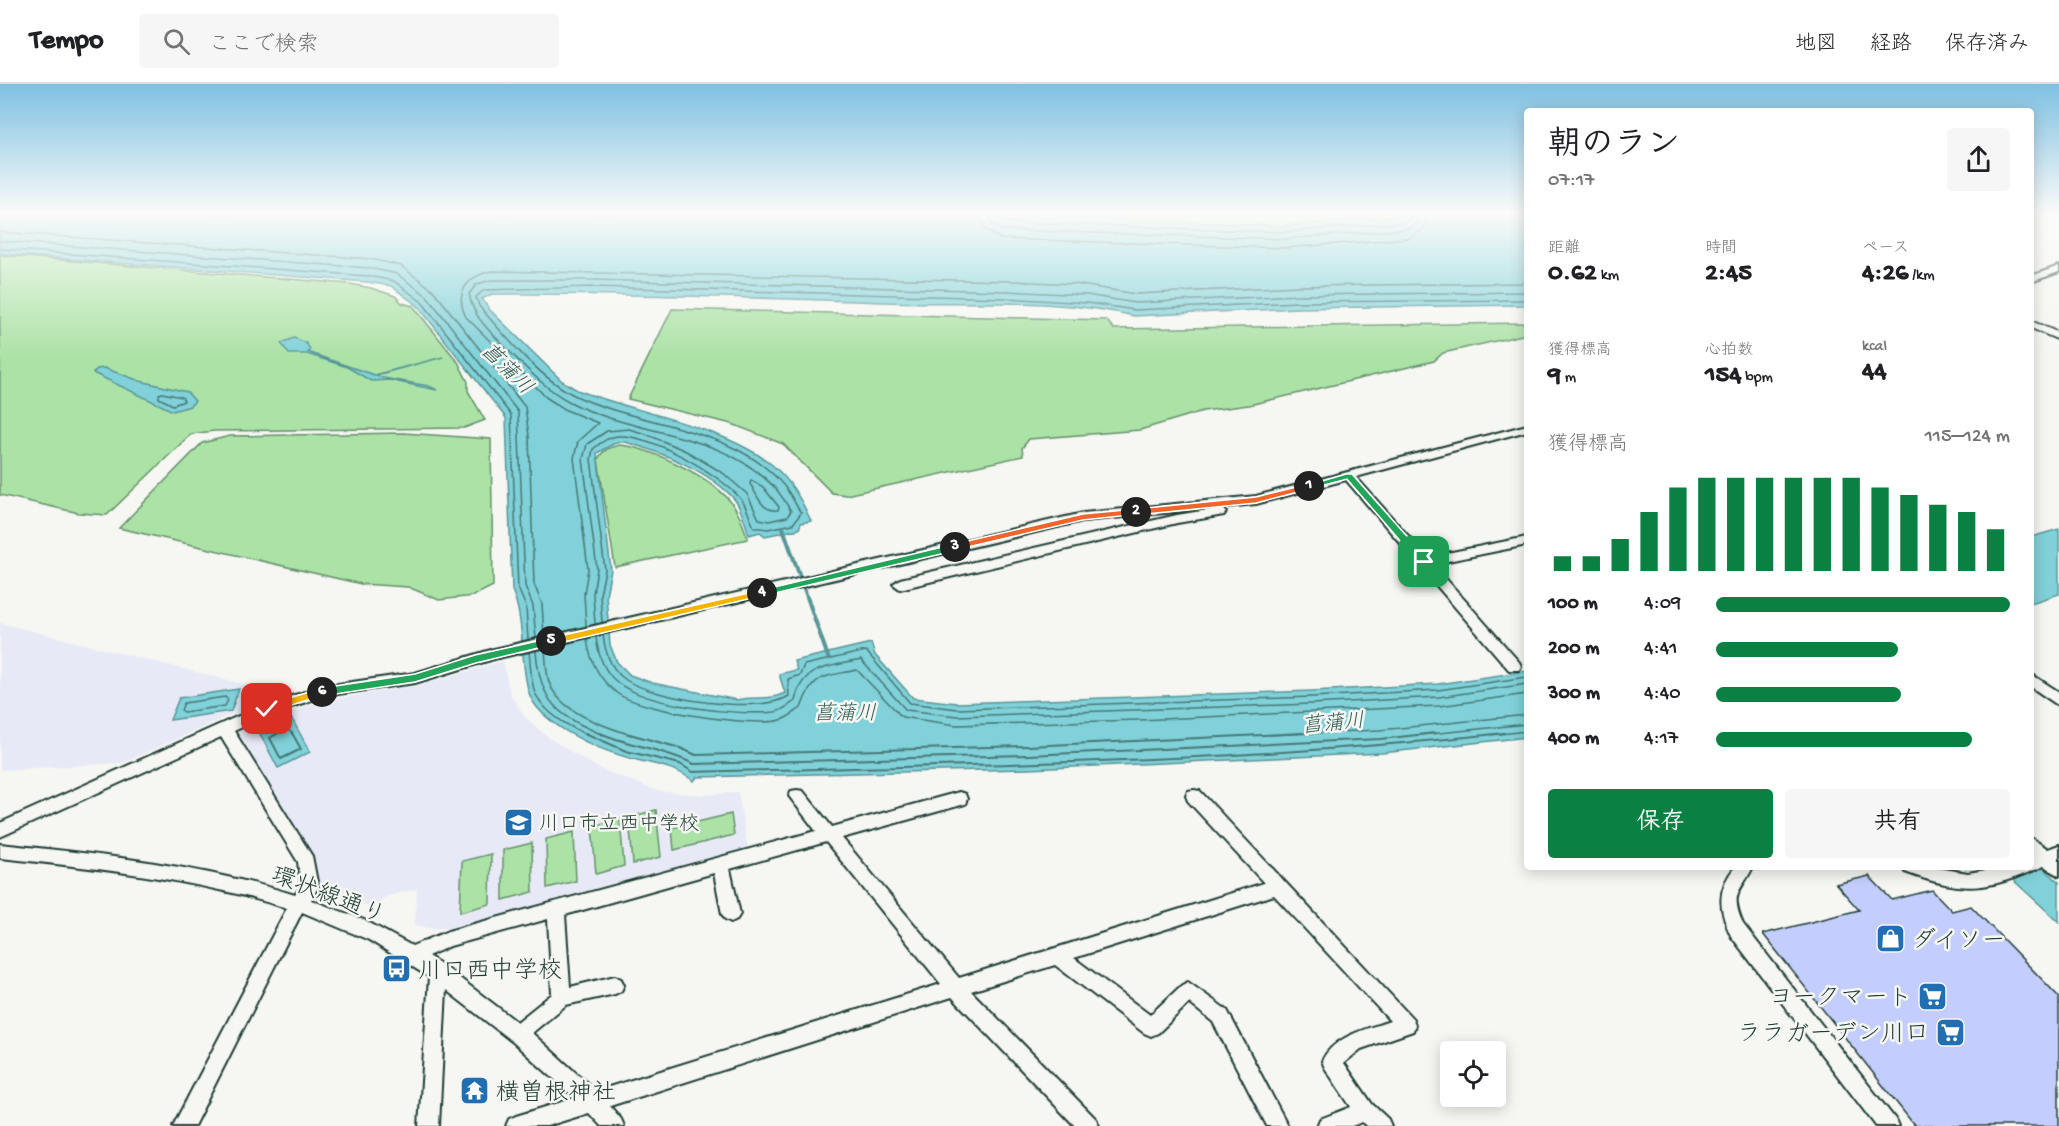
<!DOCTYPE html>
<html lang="ja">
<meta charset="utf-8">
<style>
body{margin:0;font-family:"Gochi Hand","Klee One",sans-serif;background:#f6f6f6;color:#202124;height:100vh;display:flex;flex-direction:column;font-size:22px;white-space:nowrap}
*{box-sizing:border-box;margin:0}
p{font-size:20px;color:#757577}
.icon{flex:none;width:33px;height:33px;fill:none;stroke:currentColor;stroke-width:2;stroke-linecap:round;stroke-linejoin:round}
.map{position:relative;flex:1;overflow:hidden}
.sheet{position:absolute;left:1524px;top:24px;width:510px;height:762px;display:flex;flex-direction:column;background:#fff;border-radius:6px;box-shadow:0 3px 15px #0003}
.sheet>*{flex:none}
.controls{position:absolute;left:1440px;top:957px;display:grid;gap:12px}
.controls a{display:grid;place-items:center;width:66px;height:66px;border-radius:6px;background:#fff;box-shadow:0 3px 15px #0003;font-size:30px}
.pin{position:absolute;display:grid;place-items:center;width:51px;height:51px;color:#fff;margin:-26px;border-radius:12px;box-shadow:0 3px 9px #0006}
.km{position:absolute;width:30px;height:30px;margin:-15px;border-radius:50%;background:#222;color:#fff;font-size:16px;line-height:30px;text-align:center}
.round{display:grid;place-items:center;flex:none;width:63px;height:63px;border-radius:6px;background:#f6f6f6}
.overview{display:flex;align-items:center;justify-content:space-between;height:102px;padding:0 24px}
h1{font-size:33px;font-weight:700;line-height:45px}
.figures{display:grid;grid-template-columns:repeat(3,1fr);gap:9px;height:102px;padding:6px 24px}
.figures div{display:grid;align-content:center}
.figures b{font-size:26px;font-weight:700}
.figures small{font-size:16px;font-weight:400}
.figures p{font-size:16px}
.chart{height:168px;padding:12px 24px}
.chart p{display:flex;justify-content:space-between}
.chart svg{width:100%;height:108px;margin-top:6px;stroke:#0b8043;stroke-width:6}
.action{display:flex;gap:12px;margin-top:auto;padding:12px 24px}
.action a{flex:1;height:69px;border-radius:6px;background:#0b8043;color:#fff;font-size:24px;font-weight:700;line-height:69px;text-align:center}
.action a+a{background:#f6f6f6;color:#202124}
ul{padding:0 24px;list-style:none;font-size:20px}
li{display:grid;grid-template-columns:96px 72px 1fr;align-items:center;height:45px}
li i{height:15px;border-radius:8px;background:#0b8043}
header{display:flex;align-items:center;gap:36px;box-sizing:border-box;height:84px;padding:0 30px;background:#fff;border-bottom:2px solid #e0e0e0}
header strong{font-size:28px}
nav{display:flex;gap:33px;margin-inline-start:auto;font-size:21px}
.search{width:420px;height:54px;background:#f6f6f6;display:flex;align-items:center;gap:15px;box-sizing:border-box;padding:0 21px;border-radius:6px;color:#757577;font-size:22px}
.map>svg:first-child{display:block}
</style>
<header>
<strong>Tempo</strong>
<div class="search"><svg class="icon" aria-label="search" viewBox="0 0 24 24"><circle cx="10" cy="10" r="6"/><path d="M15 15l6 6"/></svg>ここで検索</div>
<nav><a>地図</a><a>経路</a><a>保存済み</a></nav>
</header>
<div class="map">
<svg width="2059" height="1042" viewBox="0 0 2059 1042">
<rect width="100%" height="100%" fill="#f6f6f2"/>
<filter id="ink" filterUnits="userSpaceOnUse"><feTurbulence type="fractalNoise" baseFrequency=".0167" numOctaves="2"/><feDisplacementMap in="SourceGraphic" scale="12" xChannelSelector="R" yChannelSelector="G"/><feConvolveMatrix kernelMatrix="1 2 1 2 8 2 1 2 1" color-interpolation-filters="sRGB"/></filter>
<g filter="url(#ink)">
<!-- built -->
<g fill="#e7eaf6">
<polygon points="0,539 280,609 123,679 0,686"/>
<polygon points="503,577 510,610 525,633 549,654 598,684 657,707 703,711 738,708 748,766 462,845 429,844 415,841 417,805 388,812 371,823 319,804 313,772 237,649 266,636 322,617 419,601"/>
</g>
<!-- green -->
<g fill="#abe2a5" stroke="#65906c" stroke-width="1.5">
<polygon points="947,129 1437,129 1284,142"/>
<polygon points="0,171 350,200 371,204 395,212 402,219 413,222 458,278 468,298 468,307 485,336 464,344 214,347 191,350 107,431 79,429 0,411"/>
<polygon points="672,225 1106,236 1114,245 1527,239 1527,250 1443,269 1434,277 1249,321 1203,327 1140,346 1029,355 1022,364 1023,372 846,411 832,409 783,360 732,340 628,315"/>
<polygon points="403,349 491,355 493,502 473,512 439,516 408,503 361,500 119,444 202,359 230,352"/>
<path d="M619 361C651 364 709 392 730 417 739 428 743 441 748 455L615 483 598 375C603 365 610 364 619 361Z"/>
<polygon points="656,726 661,773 633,780 629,733"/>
<polygon points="731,730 734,751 674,766 672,744"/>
<polygon points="620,735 624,782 596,790 592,742"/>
<polygon points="574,748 576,797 547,804 546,755"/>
<polygon points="532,759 533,808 503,816 503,766"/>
<polygon points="491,770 490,820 460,828 462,777"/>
</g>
<!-- water -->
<g fill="#80d1d9" stroke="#599697" stroke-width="1.5">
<path d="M0 129H947L1284 142 1437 129H1527V221L1298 224 1134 232C1055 213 966 221 886 218 754 214 623 209 492 210L482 215 489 225 562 297 577 306C635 328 725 343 771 380 790 395 801 415 811 437L801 439 799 445 765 452 760 448 749 451C745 439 742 426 735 416 710 387 661 368 625 358H617L597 369 611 486 606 511 610 561 617 578 630 591 652 599 737 616C754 612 769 617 785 609L779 590 797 586 794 577 871 559 875 571 913 614 957 619 1312 607 1438 600 1527 587V653L1382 669 1029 685 697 693 694 697C670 680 652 681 626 673 597 665 539 640 529 609 519 575 526 540 512 506L506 334 418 222 391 202 367 198 0 170Z"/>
<polygon points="294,254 306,259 310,265 308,268 310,269 374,291 443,273 376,291 383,294 429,302 437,306 389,296 371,297 347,283 307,270 289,270 281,259"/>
<polygon points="104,284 140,297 187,308 195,317 190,322 173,327 93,289 97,285"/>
<polygon points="2059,445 2059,510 2031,519 2031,453"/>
<polygon points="239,605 231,627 170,636 179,614"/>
<polygon points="292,635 310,668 278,684 260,650"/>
<polygon points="2031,773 2059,798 2059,838 1999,783 2031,783"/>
</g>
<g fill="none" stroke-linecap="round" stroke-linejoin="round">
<!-- shore-far1 -->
<g stroke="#467876" stroke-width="1.5">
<polyline points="980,129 986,146 1001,155 1284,164 1410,154 1423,145 1428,129"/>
<polyline points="989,129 992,140 1002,146 1284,155 1408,145 1416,140 1419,129"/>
<polyline points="996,129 998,135 1003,138 1284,148 1405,138 1410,135 1411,129"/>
<polyline points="0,148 371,175 401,182 433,206 525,323 529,352 534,500 542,520 544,552"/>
<polyline points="0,157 369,184 397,190 427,212 518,328 525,502 533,522 536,554"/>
<polyline points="0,165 368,192 394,197 422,218 511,331 518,504 526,523 528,556"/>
<polygon points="162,309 182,313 184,317 173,321 159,314 159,310"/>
<path d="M751 396 763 403 779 423 778 426C761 428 758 411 750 400Z"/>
<path d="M602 538 600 511 605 486 591 375 593 365C600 359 608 353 617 352 651 350 718 389 740 414 747 422 749 433 754 443L768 445 793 440 801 429C795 420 791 410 784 402 737 343 640 342 576 312 540 295 505 252 479 222L476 213 484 206 593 203 1006 214 1087 219 1135 226 1298 218 1527 216"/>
<path d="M595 540 593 510 597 485 583 375 587 360 607 347 629 345 646 350 686 367 723 389 747 410 759 435 769 437 787 433 791 427C785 418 780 408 772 401 718 346 635 352 570 318 545 305 524 282 504 262 488 245 473 233 469 210L477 200 492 196H593L1006 207 1087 211 1135 219 1298 211 1527 208"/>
<path d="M586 542 584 510 588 485 574 374 578 357 598 339 566 326 547 314 466 233C454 209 467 192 492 187L1012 197 1075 200 1136 210 1298 202 1527 199"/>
<path d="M603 551C605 568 611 586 626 596 655 615 759 631 789 612L788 595 800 591 804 581 866 567 910 619 957 625 1312 613 1438 606 1527 593"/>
<path d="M596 553C598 570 603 587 617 598 646 622 738 632 775 628 782 627 789 621 795 617 802 581 830 583 861 576L906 626 957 632 1312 620 1439 613 1527 600"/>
<path d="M587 555C590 578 599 596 618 610 640 626 754 644 781 636 788 634 795 628 801 624 813 589 824 593 857 586L902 633 956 641 1140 636 1439 622 1527 610"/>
<path d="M545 565C546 576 546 588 549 598 559 628 604 642 631 651"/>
<path d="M536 567C540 619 557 631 603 651"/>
<path d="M529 568C531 581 530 599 536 611 547 631 568 642 588 651"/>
<polygon points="225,613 228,616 225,622 184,628 181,626 184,619"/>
<polyline points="275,651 287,644 293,651"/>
<polyline points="1270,651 1380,646 1527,631"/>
<polyline points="1420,651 1527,640"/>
<polyline points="1491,651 1527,647"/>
</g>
<!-- shore -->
<g stroke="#467876" stroke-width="2">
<polyline points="278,649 270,654 281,675 301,665 292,649"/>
<path d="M585 649 626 667 680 680 693 688C963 681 1235 679 1504 649"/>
<path d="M600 649C630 662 664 665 694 680L1029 671 1381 655 1435 649"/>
<polyline points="626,649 680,664 696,671 1028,662 1303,649"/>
</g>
<!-- stream -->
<polyline stroke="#599697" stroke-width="4" points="783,444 828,573"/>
</g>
<!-- building -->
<polygon fill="#c3cdfe" stroke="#1f3d34" stroke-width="1.5" points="1869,792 1892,816 1932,806 1952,827 1971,822 2059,913 2059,1042 1915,1042 1763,850 1859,826 1836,800"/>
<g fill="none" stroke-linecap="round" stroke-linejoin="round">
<defs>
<g id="minor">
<polygon points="2059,182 2059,188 2031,198 2031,192"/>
<polygon points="2031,237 2059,249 2059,256 2031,244"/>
<path d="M1527 341V347L1356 393 1427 473 1527 453V461L1433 480 1519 578 1521 582 1519 586H1509L1346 396 1256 420 1083 437 494 575 415 599 324 612 273 629 234 647 312 772 318 803 311 816 364 836 412 862 448 847 816 747 789 712 791 707 797 706 803 707 832 743 959 708 965 710 967 715 965 720 842 754 959 894 1264 799 1188 717 1186 712 1188 707 1194 706 1200 707 1413 935 1415 941 1413 947 1361 965 1344 979 1372 1020 1388 1035 1391 1042H1366L1362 1038 1352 1042H1317L1320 1035 1351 1023 1325 984 1322 977C1333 952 1367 945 1390 937L1274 811 1074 874 1150 931 1182 901 1188 898 1227 926 1288 1042H1267L1213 938 1189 919 1158 949 1151 952 1144 949 1055 881 971 907 1096 1035 1099 1042H1075L952 913 610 1022 621 1035 624 1042H601L589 1029 547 1042H506L509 1035 516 1032 575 1014 514 959 446 906 439 1042H419L429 893 369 856 302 828 194 1042H173L287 824C194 795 97 784 0 774V760C99 770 199 781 295 811L301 802 298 778 221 653 0 753V739L263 621 324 602 415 589 494 565 1083 429 1256 412ZM826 758 941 900 596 1007 532 949 566 921 615 910 621 907 624 901 621 895 615 892 570 903 565 831 714 789 722 830 725 835 731 838 737 835 740 830 730 785ZM548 835 552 910 517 938 444 882 428 872 450 862Z"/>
<polygon points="1220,424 1224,425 1226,428 1224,431 1177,439 900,505 893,500 900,495 1177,431"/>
<polygon points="2031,590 2059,608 2059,622 2031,603"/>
<path d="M2031 754 2048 765 2059 761V792L2044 782C1986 807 1965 810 1905 788L1903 783H1932L1968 789 2003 783H2031Z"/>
<path d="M1735 783H1753C1741 808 1729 808 1743 840L1895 1035 1898 1042H1876L1731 852C1719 826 1716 806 1735 783Z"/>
</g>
</defs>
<!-- minor casing -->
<use href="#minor" stroke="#1f3d34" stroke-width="4"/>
<!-- minor -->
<use href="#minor" fill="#f6f6f2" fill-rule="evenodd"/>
</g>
</g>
<!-- sky -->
<linearGradient id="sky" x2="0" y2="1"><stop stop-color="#7ec0e2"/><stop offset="0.47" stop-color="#fbfbf9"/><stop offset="1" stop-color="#fbfbf9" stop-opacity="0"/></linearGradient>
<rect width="2059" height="275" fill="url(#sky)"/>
<!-- split-1 -->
<polygon fill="#22a559" stroke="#fff" stroke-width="1.5" points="1346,390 1352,390 1427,475 1427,480 1420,480 1347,395 1309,405 1305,402"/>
<!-- split-2 -->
<polygon fill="#f0652b" stroke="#fff" stroke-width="1.5" points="1309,400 1314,402 1313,404 1256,419 1136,431 1131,428 1136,425 1256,413"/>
<!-- split-3 -->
<polygon fill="#f0652b" stroke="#fff" stroke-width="1.5" points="1136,425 1139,426 1139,430 1083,436 955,466 950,463 955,460 1083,430"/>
<!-- split-4 -->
<polygon fill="#22a559" stroke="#fff" stroke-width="1.5" points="955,460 960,463 958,466 762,512 757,509 762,506"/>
<!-- split-5 -->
<polygon fill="#f5b400" stroke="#fff" stroke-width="1.5" points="762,506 765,506 765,511 551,561 546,557 551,554"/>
<!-- split-6 -->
<polygon fill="#22a559" stroke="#fff" stroke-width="1.5" points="551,554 556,557 555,560 476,579 415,598 322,612 317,608 322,604 415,590 475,571"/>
<!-- split-7 -->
<polygon fill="#f5b400" stroke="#fff" stroke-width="1.5" points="322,604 326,605 326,610 267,629 262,625 264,622"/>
<!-- icons -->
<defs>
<symbol id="school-square" viewBox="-11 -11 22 22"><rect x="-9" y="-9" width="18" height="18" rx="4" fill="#1f6fb2" stroke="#f6f6f2"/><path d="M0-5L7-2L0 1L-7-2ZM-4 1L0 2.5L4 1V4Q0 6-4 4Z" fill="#fff"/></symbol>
<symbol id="shop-square" viewBox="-11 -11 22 22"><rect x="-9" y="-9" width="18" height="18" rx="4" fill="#1f6fb2" stroke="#f6f6f2"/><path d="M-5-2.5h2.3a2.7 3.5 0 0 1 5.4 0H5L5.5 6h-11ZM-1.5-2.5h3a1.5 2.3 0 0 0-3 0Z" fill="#fff"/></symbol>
<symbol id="bus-square" viewBox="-11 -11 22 22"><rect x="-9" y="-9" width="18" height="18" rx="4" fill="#1f6fb2" stroke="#f6f6f2"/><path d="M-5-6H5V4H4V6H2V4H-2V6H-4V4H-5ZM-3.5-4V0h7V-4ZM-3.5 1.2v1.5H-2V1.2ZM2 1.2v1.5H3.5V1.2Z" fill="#fff"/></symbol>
<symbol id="supermarket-square" viewBox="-11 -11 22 22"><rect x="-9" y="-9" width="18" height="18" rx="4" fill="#1f6fb2" stroke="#f6f6f2"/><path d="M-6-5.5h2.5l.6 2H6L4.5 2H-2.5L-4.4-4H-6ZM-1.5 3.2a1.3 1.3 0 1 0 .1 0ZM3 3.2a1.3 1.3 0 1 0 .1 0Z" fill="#fff"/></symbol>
<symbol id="temple-square" viewBox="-11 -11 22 22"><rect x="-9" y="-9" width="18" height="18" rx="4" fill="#1f6fb2" stroke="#f6f6f2"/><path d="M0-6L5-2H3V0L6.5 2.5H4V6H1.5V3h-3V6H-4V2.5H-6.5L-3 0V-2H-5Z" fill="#fff"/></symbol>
</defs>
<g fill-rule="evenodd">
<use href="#school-square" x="502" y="722" width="33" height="33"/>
<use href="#shop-square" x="1874" y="838" width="33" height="33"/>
<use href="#bus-square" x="380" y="868" width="33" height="33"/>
<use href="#supermarket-square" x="1916" y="896" width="33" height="33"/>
<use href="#supermarket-square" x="1934" y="932" width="33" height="33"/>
<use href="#temple-square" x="458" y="990" width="33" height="33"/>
</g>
<g text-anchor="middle" stroke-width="5" stroke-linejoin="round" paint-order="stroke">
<!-- poi labels -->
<g font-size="20" fill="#1f3d34" stroke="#f6f6f2" text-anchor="start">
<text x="539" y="745">川口市立西中学校</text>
</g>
<!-- water labels -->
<g font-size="21" font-style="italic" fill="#325b55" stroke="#f6f6f2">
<text transform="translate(508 284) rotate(45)" y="7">菖蒲川</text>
<text x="845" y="635">菖蒲川</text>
<text transform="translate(1333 638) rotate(-5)" y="7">菖蒲川</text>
</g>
<!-- near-street labels -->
<g font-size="24" fill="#1f3d34" stroke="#f6f6f2">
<text transform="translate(329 810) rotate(21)" y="8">環状線通り</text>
</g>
<!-- near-poi labels -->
<g font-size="24" fill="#1f3d34" stroke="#f6f6f2" text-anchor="start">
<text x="1912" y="863">ダイソー</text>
<text x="418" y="893">川口西中学校</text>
<text x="1912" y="920" text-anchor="end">ヨークマート</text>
<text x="1929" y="956" text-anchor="end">ララガーデン川口</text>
<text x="496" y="1015">横曽根神社</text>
</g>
</g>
</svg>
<div class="controls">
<a><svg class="icon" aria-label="locate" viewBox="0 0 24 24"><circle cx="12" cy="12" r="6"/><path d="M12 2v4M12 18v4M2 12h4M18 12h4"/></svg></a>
</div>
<div class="pin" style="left:1424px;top:478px;background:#1e9e55"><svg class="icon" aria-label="arrive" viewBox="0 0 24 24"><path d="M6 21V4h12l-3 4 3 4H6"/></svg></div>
<div class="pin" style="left:267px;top:625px;background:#d93025"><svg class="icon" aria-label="check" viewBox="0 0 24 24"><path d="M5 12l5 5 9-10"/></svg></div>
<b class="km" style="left:1309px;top:402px">1</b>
<b class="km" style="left:1136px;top:428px">2</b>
<b class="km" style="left:955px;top:463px">3</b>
<b class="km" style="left:762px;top:509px">4</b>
<b class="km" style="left:551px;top:557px">5</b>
<b class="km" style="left:322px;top:608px">6</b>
<section class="sheet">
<div class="overview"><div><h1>朝のラン</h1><p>07:17</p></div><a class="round"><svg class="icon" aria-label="share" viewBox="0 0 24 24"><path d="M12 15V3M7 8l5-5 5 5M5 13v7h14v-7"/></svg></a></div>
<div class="figures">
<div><p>距離</p><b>0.62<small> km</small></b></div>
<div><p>時間</p><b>2:45</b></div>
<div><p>ペース</p><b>4:26<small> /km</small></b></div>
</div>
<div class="figures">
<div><p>獲得標高</p><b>9<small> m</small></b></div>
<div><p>心拍数</p><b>154<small> bpm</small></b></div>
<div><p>kcal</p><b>44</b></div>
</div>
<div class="chart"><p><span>獲得標高</span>115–124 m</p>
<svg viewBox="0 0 160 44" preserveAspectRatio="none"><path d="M5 44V38M15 44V38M25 44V31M35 44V20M45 44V10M55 44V6M65 44V6M75 44V6M85 44V6M95 44V6M105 44V6M115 44V10M125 44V13M135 44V17M145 44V20M155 44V27"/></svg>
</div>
<ul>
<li><b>100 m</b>4:09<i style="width:100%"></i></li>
<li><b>200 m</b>4:41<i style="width:62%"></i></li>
<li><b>300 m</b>4:40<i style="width:63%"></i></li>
<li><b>400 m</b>4:17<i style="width:87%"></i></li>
</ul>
<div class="action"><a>保存</a><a>共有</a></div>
</section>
</div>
